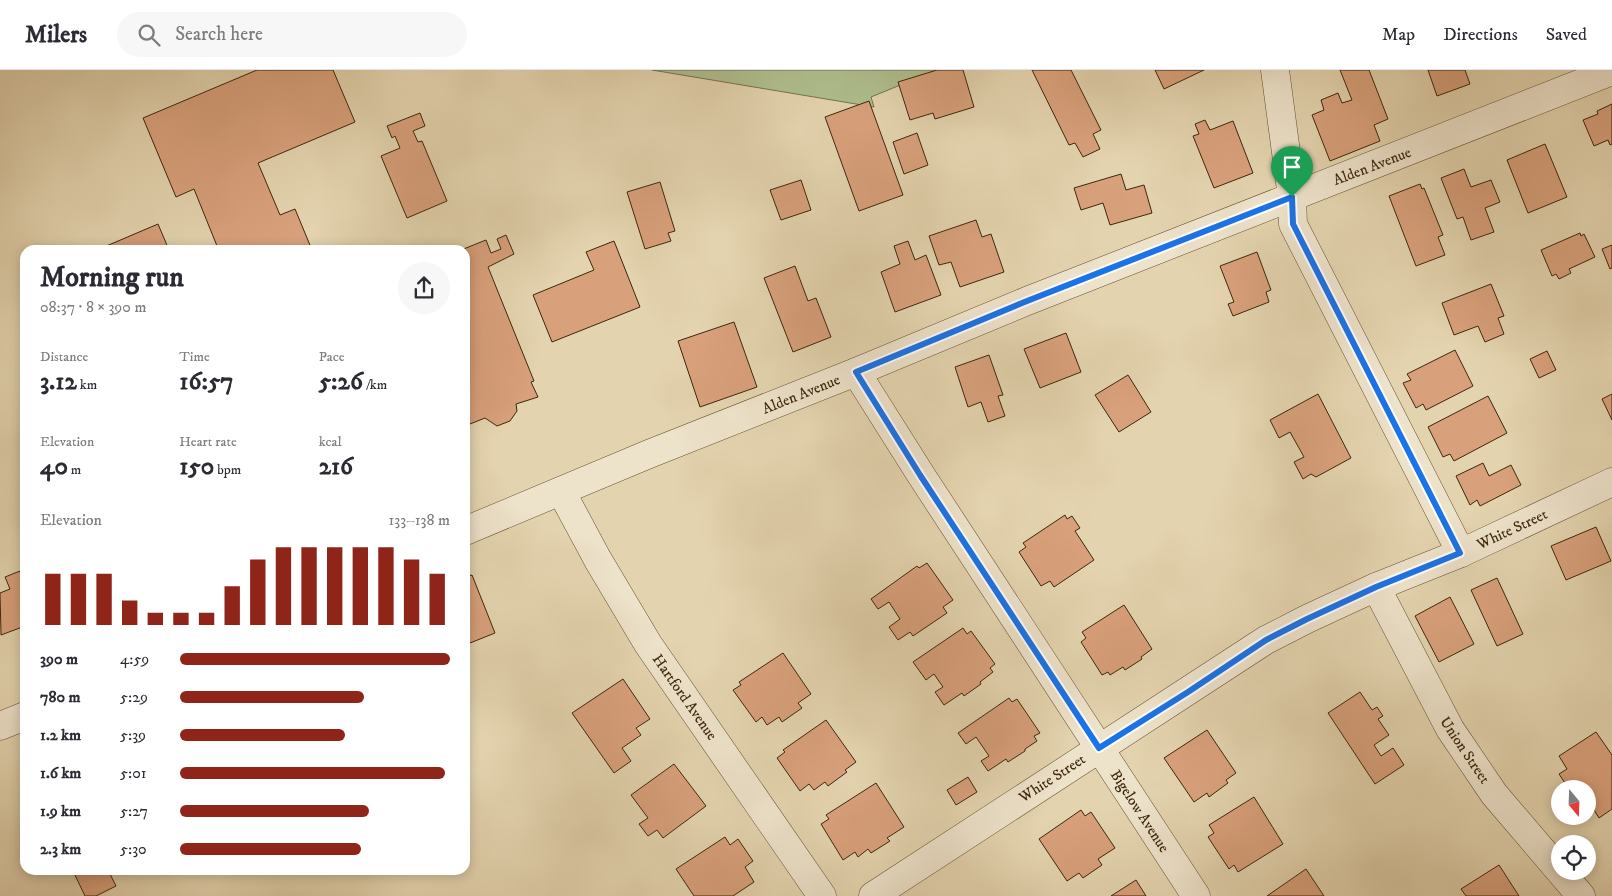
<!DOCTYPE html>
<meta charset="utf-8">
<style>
body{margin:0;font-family:"IM FELL DW Pica",serif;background:#f7f7f7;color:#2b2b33;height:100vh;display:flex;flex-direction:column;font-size:19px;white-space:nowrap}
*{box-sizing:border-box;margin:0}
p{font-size:16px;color:#7c7c81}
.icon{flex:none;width:28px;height:28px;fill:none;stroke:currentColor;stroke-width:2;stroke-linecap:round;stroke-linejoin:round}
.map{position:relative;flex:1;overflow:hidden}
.side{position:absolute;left:20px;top:175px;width:450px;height:630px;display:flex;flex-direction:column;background:#fff;border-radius:15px;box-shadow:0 2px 12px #0003}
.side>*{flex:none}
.needle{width:32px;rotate:161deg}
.fabs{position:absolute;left:1551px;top:710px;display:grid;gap:10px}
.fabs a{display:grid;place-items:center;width:45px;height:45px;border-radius:50%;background:#fff;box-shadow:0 2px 12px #0003;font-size:25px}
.pin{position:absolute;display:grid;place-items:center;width:42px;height:42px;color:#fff;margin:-51px -21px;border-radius:50% 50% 50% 0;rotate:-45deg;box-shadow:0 0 5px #0007}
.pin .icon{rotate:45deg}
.round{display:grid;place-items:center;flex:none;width:52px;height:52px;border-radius:26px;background:#f7f7f7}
.headline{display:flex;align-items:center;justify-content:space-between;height:85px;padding:0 20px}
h1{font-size:28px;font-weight:800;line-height:38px}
.metrics{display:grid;grid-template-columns:repeat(3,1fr);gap:8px;height:85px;padding:5px 20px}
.metrics div{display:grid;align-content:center}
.metrics b{font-size:25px;font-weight:800}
.metrics small{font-size:14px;font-weight:400}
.metrics p{font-size:14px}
.chart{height:140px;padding:10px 20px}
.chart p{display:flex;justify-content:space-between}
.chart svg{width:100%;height:90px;margin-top:5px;stroke:#8f2418;stroke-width:6}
ul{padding:0 20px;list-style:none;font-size:16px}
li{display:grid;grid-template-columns:80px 60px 1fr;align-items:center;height:38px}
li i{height:12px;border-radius:6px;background:#8f2418}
header{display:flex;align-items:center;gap:30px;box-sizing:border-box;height:70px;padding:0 25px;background:#fff;border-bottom:1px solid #e1e1e2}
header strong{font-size:24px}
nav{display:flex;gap:28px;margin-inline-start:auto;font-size:18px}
.search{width:350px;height:45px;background:#f7f7f7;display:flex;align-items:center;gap:12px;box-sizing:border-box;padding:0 18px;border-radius:28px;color:#7c7c81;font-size:19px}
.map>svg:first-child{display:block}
</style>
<header>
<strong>Milers</strong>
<div class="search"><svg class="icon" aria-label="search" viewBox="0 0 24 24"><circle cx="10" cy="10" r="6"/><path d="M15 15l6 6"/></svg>Search here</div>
<nav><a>Map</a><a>Directions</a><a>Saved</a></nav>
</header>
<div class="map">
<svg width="1612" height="826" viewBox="0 0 1612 826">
<rect width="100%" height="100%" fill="#e3d3ae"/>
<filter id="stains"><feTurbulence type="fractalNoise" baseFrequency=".004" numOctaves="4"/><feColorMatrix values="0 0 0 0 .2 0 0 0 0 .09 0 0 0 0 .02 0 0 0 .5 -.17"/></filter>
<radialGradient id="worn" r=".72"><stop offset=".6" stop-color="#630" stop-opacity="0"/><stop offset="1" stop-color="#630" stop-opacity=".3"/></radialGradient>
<!-- green -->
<polygon fill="#afbe8e" stroke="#76724d" points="652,0 937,0 871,27 874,37"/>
<!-- building -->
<g fill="#d8a07b" stroke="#3d270c">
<polygon points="257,0 333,0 355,52 258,93 280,145 295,139 312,180 208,180 217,176 194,119 176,127 143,48"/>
<polygon points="937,0 963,0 974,37 935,49 933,43 910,50 898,12"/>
<polygon points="1032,0 1071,0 1101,60 1093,64 1100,79 1083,87 1075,73 1069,75"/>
<polygon points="1155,0 1204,0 1164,19"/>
<polygon points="1340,0 1369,0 1388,49 1374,55 1380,71 1330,91 1312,45 1324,40 1321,30 1338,23 1342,33 1352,30"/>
<polygon points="1428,0 1465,0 1470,14 1437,26"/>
<polygon points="869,31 903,125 859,141 825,47"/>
<polygon points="1612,34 1612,74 1610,75 1608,70 1594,76 1583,50 1598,44 1597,41"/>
<polygon points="420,43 425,56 413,61 418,72 422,71 447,131 407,148 381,86 400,78 395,66 392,68 387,56"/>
<polygon points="1205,50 1210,60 1233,51 1253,103 1214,118 1193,66 1199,64 1195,54"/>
<polygon points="917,63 928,95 904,104 893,72"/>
<polygon points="1545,74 1567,127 1528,143 1507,90"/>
<polygon points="1464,99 1471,117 1491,110 1500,132 1485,138 1494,162 1471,170 1463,147 1457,149 1441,108"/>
<polygon points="1121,104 1126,120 1144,115 1152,143 1110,155 1103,133 1081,140 1074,118"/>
<polygon points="801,110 811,140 781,150 770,120"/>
<polygon points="660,112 675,161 668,163 671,171 645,179 627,122"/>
<polygon points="1420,114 1422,119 1424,118 1443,165 1438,167 1445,185 1416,196 1389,126"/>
<polygon points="976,150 982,167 991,164 1004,202 960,217 951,192 939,195 929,166"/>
<polygon points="158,154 169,180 97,180"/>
<polygon points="1580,163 1581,166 1584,164 1595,187 1569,199 1571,203 1559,209 1556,204 1552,206 1541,180"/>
<polygon points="506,165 514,184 488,197 534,311 531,312 538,327 516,334 517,341 510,351 497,356 485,348 465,356 465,180 461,180 486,170 491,183 501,179 497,169"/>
<polygon points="614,171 640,237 552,272 533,225 594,200 586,182"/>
<polygon points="908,171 915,190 926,185 941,225 895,242 881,202 900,194 894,176"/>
<polygon points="1612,175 1612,198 1610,199 1602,179"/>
<polygon points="1257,182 1271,220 1266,222 1269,232 1233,246 1228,234 1234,232 1220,196"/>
<polygon points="795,196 808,231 816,228 831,267 793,282 764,208"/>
<polygon points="1491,214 1504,246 1498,248 1504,264 1485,272 1478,256 1454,265 1442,233"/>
<polygon points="734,252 757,317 700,337 678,271"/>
<polygon points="1066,263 1081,302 1040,318 1024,279"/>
<polygon points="1455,280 1473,316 1426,340 1423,334 1416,338 1403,313 1411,310 1407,304"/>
<polygon points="1547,281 1556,300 1539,308 1530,289"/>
<polygon points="989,285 1003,325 998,326 1005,346 988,352 981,332 968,337 955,297"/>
<polygon points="1128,305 1151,342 1119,362 1095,325"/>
<polygon points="1318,324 1351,388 1316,407 1311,404 1303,409 1294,392 1304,387 1290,362 1279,368 1270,350"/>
<polygon points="1612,324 1612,350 1602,329"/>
<polygon points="1488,326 1507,363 1454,391 1450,384 1443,387 1428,357"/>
<polygon points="1483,393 1489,406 1511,395 1521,415 1480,436 1477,430 1470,435 1456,406"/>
<polygon points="1065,445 1067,449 1072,446 1080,458 1075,461 1094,490 1054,517 1050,511 1041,516 1019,482 1026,477 1023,473"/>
<polygon points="1596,457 1611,491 1566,510 1551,476"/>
<polygon points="927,493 953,530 943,537 947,543 913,566 910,562 898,570 889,557 900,549 889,532 878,539 871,529 917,496 919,498"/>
<polygon points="465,495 469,506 472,505 495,563 465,575"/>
<polygon points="20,501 25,514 25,556 1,565 0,523 10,519 5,507"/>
<polygon points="1497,508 1523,564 1497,576 1471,520"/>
<polygon points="1450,527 1474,574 1439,592 1415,546"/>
<polygon points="1124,535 1152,579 1141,587 1142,589 1125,600 1123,597 1110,605 1108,602 1102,605 1081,572 1086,568 1082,562"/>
<polygon points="963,558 967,564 971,561 995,594 990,598 993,602 980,612 981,614 964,626 962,623 944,635 935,622 943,617 934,604 926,610 913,592"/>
<polygon points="783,583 811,624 798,633 802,638 782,652 779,647 767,655 762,647 756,652 733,620 741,615 739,612"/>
<polygon points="623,609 650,649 636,658 641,665 622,678 631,691 614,703 572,643"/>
<polygon points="1360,622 1372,640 1377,637 1383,646 1378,649 1389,665 1374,675 1381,686 1393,678 1404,695 1375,714 1328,643"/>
<polygon points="1009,628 1012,632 1017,629 1040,663 1034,666 1037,671 1025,679 1025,681 1008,692 1006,689 988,701 981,691 989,686 976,667 966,674 958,663"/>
<polygon points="826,650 856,692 845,700 847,702 828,716 825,712 814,720 809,714 800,721 777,688 785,682 783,680"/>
<polygon points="1207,660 1236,703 1226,710 1228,713 1209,727 1207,723 1194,732 1164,688"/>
<polygon points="1596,662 1612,685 1612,739 1599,748 1588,730 1588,719 1569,719 1559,704 1567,699 1559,686"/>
<polygon points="674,694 706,736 663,768 657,760 648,766 639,754 648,748 631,725"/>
<polygon points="968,707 977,722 956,735 947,720"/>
<polygon points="876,713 904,757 887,768 890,771 871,783 868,779 858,787 855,782 843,790 821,754 829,749 826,745"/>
<polygon points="1254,727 1283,774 1238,802 1234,795 1229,799 1208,767 1214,763 1209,755"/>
<polygon points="1081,740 1085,746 1091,742 1115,778 1098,789 1102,795 1083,808 1079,803 1067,811 1039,769"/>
<polygon points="725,767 730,775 738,769 753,791 745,797 754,812 733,826 694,826 676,799"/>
<polygon points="1499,795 1519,826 1466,826 1461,819"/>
<polygon points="1306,799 1324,826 1267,826"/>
<polygon points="81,800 108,800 116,816 96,826 85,826 74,803"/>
<polygon points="1136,810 1146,826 1111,826"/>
</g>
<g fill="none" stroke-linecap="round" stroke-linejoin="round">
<defs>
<g id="minor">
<polyline points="1275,0 1292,127 1293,154 1461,483"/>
<polyline points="856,302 921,405 1196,826"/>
<polyline points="561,421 598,490 648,574 822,826"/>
<polyline points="465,461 649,384 856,302 1027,231 1612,1"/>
<polyline points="1376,517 1450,659 1494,724 1581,826"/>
<polyline points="0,656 25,646"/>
<polyline points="873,826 1266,570 1307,549 1376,517 1461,483 1612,412"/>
</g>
</defs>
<!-- minor casing -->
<use href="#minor" stroke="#665234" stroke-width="29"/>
<!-- minor -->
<use href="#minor" stroke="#ede2ca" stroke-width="28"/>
</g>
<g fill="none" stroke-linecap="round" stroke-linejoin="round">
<defs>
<polygon id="route" points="1292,127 1293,154 1460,483 1376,517 1307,549 1266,570 1188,622 1099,678 920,405 856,302 1027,231"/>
</defs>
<!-- route casing -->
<use href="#route" stroke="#fff" stroke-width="10"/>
<!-- route -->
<use href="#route" stroke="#1a73e8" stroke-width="6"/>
</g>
<g text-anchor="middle" stroke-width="4" stroke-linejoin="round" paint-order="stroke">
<!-- street labels -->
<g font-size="15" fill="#3d270c" stroke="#ede2ca">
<text transform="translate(1372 96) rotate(-21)" y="5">Alden Avenue</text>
<text transform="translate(801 324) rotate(-22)" y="5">Alden Avenue</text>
<text transform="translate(1512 459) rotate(-25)" y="5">White Street</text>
<text transform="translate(685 627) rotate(55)" y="5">Hartford Avenue</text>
<text transform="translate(1465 680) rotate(56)" y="5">Union Street</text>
<text transform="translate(1052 708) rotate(-33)" y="5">White Street</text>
<text transform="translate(1140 741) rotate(57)" y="5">Bigelow Avenue</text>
</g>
</g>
<rect width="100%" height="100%" filter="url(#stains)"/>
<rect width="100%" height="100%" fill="url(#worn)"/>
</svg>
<div class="fabs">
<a><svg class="needle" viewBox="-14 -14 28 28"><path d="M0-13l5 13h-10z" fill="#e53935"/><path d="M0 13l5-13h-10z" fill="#7c7c81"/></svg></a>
<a><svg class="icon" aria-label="locate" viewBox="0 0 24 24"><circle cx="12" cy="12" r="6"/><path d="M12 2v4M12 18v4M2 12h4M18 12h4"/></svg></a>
</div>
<div class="pin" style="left:1292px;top:127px;background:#1e9e55"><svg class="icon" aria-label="arrive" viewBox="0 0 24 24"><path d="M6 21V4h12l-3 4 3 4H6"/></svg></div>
<section class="side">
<div class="headline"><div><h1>Morning run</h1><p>08:37 · 8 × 390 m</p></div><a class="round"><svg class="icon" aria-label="share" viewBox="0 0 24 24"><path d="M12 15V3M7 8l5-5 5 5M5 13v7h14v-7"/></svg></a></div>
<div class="metrics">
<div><p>Distance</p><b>3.12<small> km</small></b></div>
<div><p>Time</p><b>16:57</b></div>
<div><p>Pace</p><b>5:26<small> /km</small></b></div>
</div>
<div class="metrics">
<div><p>Elevation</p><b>40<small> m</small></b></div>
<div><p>Heart rate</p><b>150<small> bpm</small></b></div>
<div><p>kcal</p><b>216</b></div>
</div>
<div class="chart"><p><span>Elevation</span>133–138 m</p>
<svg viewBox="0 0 160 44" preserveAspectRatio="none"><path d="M5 44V19M15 44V19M25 44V19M35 44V32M45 44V38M55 44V38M65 44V38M75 44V25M85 44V12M95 44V6M105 44V6M115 44V6M125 44V6M135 44V6M145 44V12M155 44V19"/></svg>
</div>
<ul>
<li><b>390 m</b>4:59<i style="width:100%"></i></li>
<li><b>780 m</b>5:29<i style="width:68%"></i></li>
<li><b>1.2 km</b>5:39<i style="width:61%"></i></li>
<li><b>1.6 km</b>5:01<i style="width:98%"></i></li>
<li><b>1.9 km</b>5:27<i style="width:70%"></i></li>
<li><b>2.3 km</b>5:30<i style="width:67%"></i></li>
</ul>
</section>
</div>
